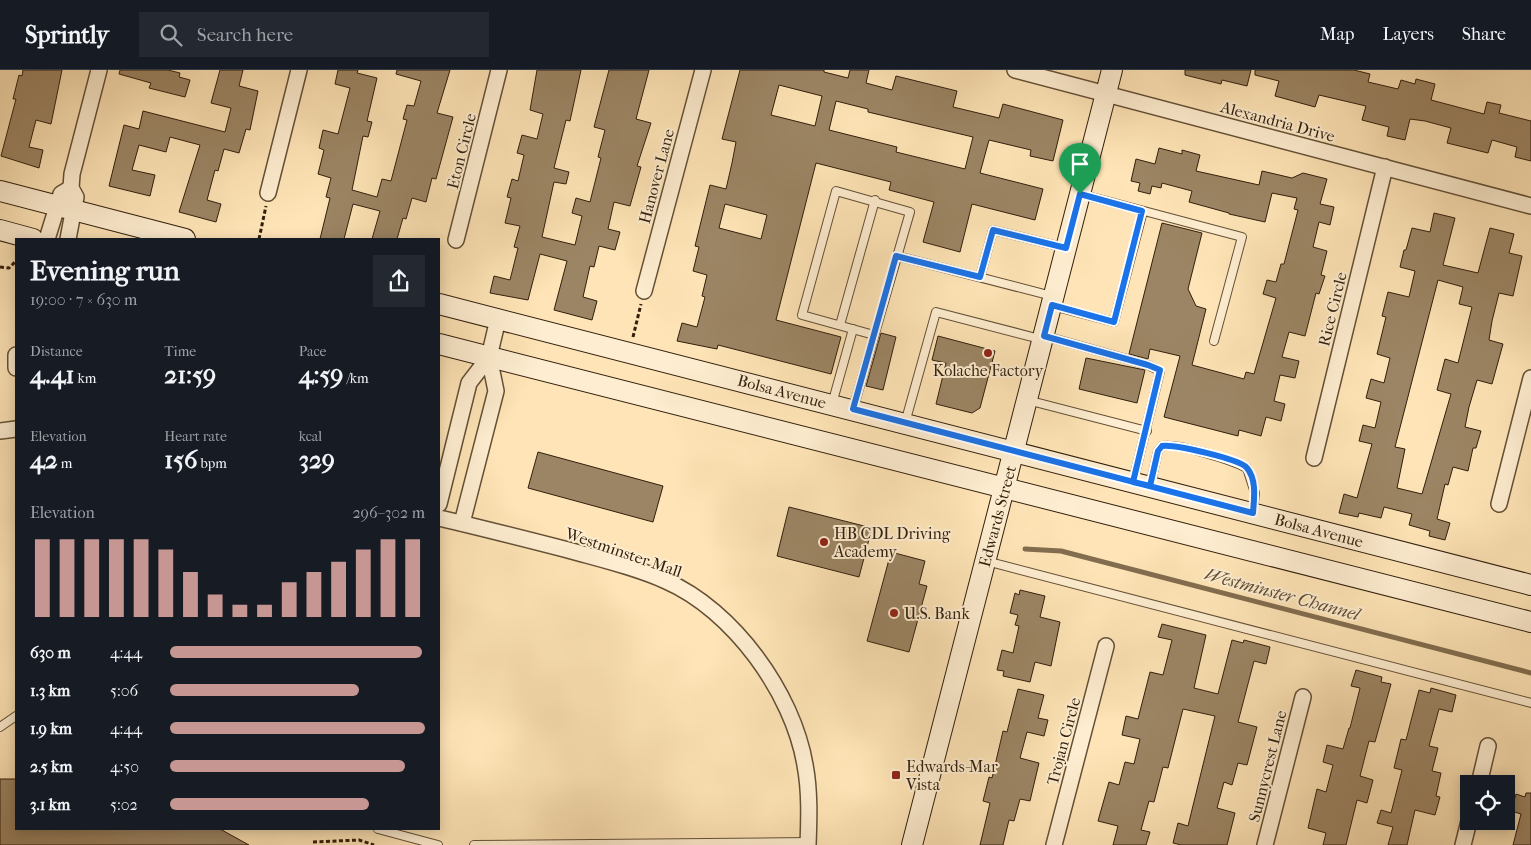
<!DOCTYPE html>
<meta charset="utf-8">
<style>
body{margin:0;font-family:"IM FELL French Canon",serif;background:#242831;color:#f1f3f6;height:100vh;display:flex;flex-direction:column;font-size:19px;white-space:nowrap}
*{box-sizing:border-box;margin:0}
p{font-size:16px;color:#9ea1a6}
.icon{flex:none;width:28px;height:28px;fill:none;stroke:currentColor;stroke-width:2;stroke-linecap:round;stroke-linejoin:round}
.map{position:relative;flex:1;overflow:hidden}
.sheet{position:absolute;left:15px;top:168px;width:425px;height:592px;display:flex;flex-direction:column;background:#171b24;border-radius:0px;box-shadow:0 2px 12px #0003}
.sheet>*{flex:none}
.buttons{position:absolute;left:1460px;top:705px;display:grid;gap:10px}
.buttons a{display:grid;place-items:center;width:55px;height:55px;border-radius:0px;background:#171b24;box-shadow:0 2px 12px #0003;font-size:25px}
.pin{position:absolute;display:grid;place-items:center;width:42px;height:42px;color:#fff;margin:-51px -21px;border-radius:50% 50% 50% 0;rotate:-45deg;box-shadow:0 0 5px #0007}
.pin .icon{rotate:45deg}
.round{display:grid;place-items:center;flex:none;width:52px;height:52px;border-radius:0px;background:#242831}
.overview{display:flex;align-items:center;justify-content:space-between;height:85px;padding:0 15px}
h1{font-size:28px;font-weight:700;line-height:38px}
.metrics{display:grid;grid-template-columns:repeat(3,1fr);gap:8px;height:85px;padding:5px 15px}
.metrics div{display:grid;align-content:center}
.metrics b{font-size:25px;font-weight:700}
.metrics small{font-size:14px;font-weight:400}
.metrics p{font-size:14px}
.chart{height:140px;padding:10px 15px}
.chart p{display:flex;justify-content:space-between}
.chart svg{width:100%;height:90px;margin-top:5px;stroke:#c59692;stroke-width:6}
ul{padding:0 15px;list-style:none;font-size:16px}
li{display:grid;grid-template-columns:80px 60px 1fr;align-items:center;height:38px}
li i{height:12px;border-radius:6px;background:#c59692}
header{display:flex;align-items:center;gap:30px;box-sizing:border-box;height:70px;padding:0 25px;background:#171b24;border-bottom:1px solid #363941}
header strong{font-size:24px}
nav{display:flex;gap:28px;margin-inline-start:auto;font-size:18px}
.search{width:350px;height:45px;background:#242831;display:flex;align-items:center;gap:12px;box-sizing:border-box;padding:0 18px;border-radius:0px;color:#9ea1a6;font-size:19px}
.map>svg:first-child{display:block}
</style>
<header>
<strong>Sprintly</strong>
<div class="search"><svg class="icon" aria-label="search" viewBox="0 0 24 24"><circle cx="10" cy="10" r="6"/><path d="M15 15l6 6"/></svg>Search here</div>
<nav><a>Map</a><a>Layers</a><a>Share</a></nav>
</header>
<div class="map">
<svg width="1531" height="775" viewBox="0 0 1531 775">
<rect width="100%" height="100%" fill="#fee4b6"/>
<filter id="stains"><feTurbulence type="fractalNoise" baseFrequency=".004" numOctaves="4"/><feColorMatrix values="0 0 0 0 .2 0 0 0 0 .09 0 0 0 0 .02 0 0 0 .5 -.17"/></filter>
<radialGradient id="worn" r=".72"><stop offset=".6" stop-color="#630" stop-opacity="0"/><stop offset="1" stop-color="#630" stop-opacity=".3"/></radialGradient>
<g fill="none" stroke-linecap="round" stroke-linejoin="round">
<!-- stream -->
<polyline stroke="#826d4f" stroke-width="5" points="1025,479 1061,481 1531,603"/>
</g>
<!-- building -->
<g fill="#9c8564" stroke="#311f0c" fill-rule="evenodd">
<polygon points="23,0 62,0 51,54 36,50 29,77 43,80 39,98 1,86 16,29 13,29 19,5 22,6"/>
<polygon points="120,0 168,0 180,3 179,7 190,10 185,27 149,18 151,13 119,4"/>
<polygon points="220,0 243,0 239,16 258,21 250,60 246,59 239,83 224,79 218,101 215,100 207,130 221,134 216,152 179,142 200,75 170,67 166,82 139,75 132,100 155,105 150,126 109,116 124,55 139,59 143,41 225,62 231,38 211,33"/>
<polygon points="338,0 358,0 357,3 377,8 367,51 372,52 368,67 363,66 352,120 377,127 382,109 391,111 407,50 403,49 407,35 414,36 421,11 396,4 397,0 450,0 437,43 453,47 436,109 432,108 426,132 412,128 406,149 403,148 397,169 372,169 380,141 353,134 344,169 320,169 330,128 326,127 331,108 318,104 324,80 319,78 323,60 338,64 350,18 335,14"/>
<polygon points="537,0 581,0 570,51 566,50 554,98 569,102 566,114 554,112 542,167 575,175 582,146 572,143 576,128 590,132 601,88 598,87 605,60 594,57 609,0 649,0 636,49 651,53 637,96 641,97 630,136 614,132 608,159 620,162 615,180 599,176 594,197 590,196 583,227 597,231 592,250 554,240 567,191 540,184 528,230 490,223 494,206 510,210 518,178 514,177 520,156 505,153 511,128 507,127 512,109 518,111 524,85 517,83 522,65 537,69 543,44 530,40"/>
<path d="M740 0H824V2L848 8 850 0H869L866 13 892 20 896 6 957 21 953 37 999 48 1003 34 1063 50 1053 91 1030 86 1031 80 989 70 980 103 1043 119 1035 150 972 134 960 182 923 172 934 132 889 120 891 112 816 93 776 250 841 267 831 304 718 275 717 279 677 271 682 253 697 257 705 227 702 226 707 205 693 201 699 177 695 176 710 115 726 119 732 93 736 72 722 69ZM779 15 822 26 815 56 771 45ZM836 31 868 39V42L973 67 965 99 896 82 897 77 829 60ZM725 134 767 145 761 169 719 158Z"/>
<polygon points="1185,0 1251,0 1247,16 1222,10 1221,14 1185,5"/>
<polygon points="1255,0 1354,0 1370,4 1368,12 1398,19 1401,10 1415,14 1416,9 1435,14 1431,30 1484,44 1487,32 1501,35 1499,43 1531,51 1531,91 1515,87 1517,77 1492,70 1488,83 1447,73 1451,58 1425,51 1410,49 1405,70 1387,66 1389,57 1362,50 1366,36 1319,25 1315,37 1275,26 1279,11 1255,5"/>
<polygon points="1159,78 1182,84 1182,80 1200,85 1196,101 1259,115 1262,101 1292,108 1303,103 1327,109 1320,134 1334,137 1330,155 1319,152 1313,177 1327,181 1321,205 1325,206 1319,224 1316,223 1305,266 1289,262 1282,287 1299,291 1295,308 1280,305 1274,331 1285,334 1281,351 1266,347 1261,366 1239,360 1238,366 1164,347 1180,286 1150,279 1148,289 1129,284 1162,153 1202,163 1188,219 1196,236 1206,239 1192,295 1244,309 1246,302 1254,304 1276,228 1263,224 1267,210 1276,212 1281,194 1284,194 1298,140 1294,139 1297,128 1272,123 1265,152 1229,144 1229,143 1189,132 1192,121 1162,113 1161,118 1152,116 1150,124 1138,121 1140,113 1131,111 1136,89 1155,94"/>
<path d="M1434 143 1455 148 1443 195 1478 203 1490 158 1514 164 1509 183 1522 186 1513 226 1499 223 1492 251 1489 270 1503 274 1492 314 1477 310 1469 337 1465 357 1481 361 1476 378H1473L1468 401 1453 397 1448 415 1445 414 1437 449 1450 453 1445 470 1429 466 1430 461 1409 455 1412 444 1384 437 1381 448 1359 443 1358 447 1339 443 1344 424 1357 428 1372 374 1359 371 1363 355 1375 358 1381 332 1366 328 1371 309 1384 313 1390 288 1377 284 1386 247 1382 246 1388 222 1409 227 1415 201 1400 197 1404 180H1406L1412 158 1430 162ZM1438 210 1463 217 1459 234 1472 237 1458 293 1445 289 1437 320 1451 324 1422 424 1397 418 1405 379 1395 377Z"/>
<polygon points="881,263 896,267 883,320 866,316"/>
<polygon points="938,266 995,281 980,338 972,343 936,334 946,293 932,290"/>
<polygon points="1086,288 1145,300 1137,333 1079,319"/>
<polygon points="538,382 663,416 653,452 528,418"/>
<polygon points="789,437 872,458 859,507 777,486"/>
<polygon points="891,482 925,491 919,514 927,516 909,582 867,571"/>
<polygon points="1020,520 1045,526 1040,547 1060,552 1051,596 1035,592 1030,612 1003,606 1004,601 997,600 1002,580 1013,583 1019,556 1015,555 1018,545 1010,543 1015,523 1019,525"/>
<polygon points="1162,554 1206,565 1194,618 1218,624 1232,570 1243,573 1244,570 1270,577 1266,594 1254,591 1238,652 1257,657 1247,695 1238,693 1232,715 1224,712 1217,738 1235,743 1227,775 1181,775 1173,773 1178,753 1188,756 1215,646 1183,639 1168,698 1163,697 1154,732 1149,731 1141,760 1150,762 1146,775 1113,775 1118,756 1098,751 1109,712 1119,715 1125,692 1134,694 1140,669 1122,665 1126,646 1138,649 1150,602 1163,605 1172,570 1158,567"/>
<polygon points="1356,600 1382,607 1381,612 1391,614 1375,672 1369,671 1360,706 1373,710 1367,733 1357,730 1346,775 1323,775 1326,763 1308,758 1317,719 1326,722 1333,695 1323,692 1327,675 1343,679 1349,658 1350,658 1360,618 1351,616"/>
<polygon points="1431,618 1456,625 1452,642 1439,639 1429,676 1438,678 1432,701 1441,703 1436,726 1440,727 1435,745 1415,740 1407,775 1388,775 1393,757 1377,753 1381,740 1391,743 1402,700 1394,698 1401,669 1406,670 1419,620 1430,623"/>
<polygon points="1018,619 1044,625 1038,648 1048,650 1044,666 1027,662 1020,688 1039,693 1034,714 1030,731 1020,729 1014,751 1009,750 1003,775 980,775 990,733 983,731 989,707 992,708 1003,661 1007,662"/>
<polygon points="0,709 16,709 16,759 220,759 249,775 0,775"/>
<polygon points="1526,723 1531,723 1531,775 1513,775 1521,744 1511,741 1516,724 1525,727"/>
</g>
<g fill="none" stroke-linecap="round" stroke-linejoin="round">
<defs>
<g id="lane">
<polyline points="1080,124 1242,167 1214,271"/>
<polyline points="897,186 1052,226"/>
<polyline points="980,207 993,160 1066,178"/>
<polyline points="1053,236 1114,252 1143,141"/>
<polyline points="840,255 875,130"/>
<polyline points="1045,266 1148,295 1160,301 1133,412"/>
<polyline points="1027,330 1147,361"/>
<polyline points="832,334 853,259"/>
<polyline points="853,339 910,142 836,121 802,245 874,265"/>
<polyline points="905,353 936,242 1040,269"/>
<path d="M1150 416 1158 381 1162 376C1179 373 1232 390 1247 398L1255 423 1253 441"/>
<polyline points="986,491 1531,633"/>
<polyline points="0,657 16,646"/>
<polyline points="378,759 438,775"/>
<polyline points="474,775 808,772"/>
</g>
<g id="street">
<polyline points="1015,0 1531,136"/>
<polyline points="268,123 299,0"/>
<polyline points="47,169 61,124 71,118"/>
<polyline points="68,169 76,127 71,118 72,104 99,0"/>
<polyline points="456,170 499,0"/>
<polyline points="644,221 703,0"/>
<polyline points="16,285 16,298"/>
<polyline points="0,361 16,359"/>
<polyline points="1314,388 1385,97"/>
<polyline points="439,434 469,313 489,287 498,249"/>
<polyline points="1499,434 1531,308"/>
<path d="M439 448C482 458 525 469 568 480 600 489 635 497 666 511 733 540 793 623 805 695 810 721 809 749 808 775"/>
<polyline points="462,453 496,321 489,287"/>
<polyline points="1479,714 1488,676"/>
<polyline points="1054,775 1106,576"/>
<polyline points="1265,775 1303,627"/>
<polyline points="1463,775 1469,751"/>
</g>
<g id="secondary">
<polyline points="0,121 185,169"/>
<polyline points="0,160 33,169"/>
<polyline points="439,234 1531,515"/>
<polyline points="439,274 1531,552"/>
<polyline points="912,775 1112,0"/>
</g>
</defs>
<!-- lane casing -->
<use href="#lane" stroke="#645036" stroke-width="10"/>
<!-- street casing -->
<use href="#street" stroke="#645036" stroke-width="18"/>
<!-- secondary casing -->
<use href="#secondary" stroke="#311f0c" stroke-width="22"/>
<!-- path -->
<g stroke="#311f0c" stroke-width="3" stroke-dasharray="4 2.5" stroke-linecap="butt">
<polyline points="259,169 266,136"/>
<polyline points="0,197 9,198 16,191"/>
<polyline points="633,267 641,234"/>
<polyline points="313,772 359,770 374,775"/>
</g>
<!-- lane -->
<use href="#lane" stroke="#feedd0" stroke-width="8"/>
<!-- street -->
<use href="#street" stroke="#feedd0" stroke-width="15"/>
<!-- secondary -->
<use href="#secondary" stroke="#feedd0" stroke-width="20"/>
</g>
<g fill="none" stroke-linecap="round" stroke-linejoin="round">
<defs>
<path id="route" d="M1080 124 1066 178 993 160 980 207 896 186 853 339 1253 443C1254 429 1257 410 1247 398 1240 389 1174 374 1162 376L1158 381 1150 416 1133 412 1160 300 1148 295 1044 266 1052 235 1114 252 1142 141 1080 124"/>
</defs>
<!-- route casing -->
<use href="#route" stroke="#fff" stroke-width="10"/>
<!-- route -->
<use href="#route" stroke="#1a73e8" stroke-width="6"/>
</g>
<!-- markers -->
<g fill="#8f2418" stroke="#feedd0" stroke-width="2">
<circle cx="988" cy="283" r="5"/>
<circle cx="824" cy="472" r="5"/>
<circle cx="894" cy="543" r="5"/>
<rect x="891" y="700" width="10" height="10" rx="2.5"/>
</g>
<g text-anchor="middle" stroke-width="4" stroke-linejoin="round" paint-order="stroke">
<!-- street labels -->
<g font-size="16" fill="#311f0c" stroke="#feedd0">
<text transform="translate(1278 51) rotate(15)" y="6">Alexandria Drive</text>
<text transform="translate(461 81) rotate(-76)" y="6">Eton Circle</text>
<text transform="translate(656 106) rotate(-75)" y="6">Hanover Lane</text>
<text transform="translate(1332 239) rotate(-76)" y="6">Rice Circle</text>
<text transform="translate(782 321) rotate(15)" y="6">Bolsa Avenue</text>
<text transform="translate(997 446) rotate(-75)" y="6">Edwards Street</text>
<text transform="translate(1319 460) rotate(15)" y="6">Bolsa Avenue</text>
<text transform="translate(624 482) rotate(19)" y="6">Westminster Mall</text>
<text transform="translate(1063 671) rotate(-75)" y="6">Trojan Circle</text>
<text transform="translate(1267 696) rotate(-76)" y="6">Sunnycrest Lane</text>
</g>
<!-- poi labels -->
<g font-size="16" fill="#311f0c" stroke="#feedd0" text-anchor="start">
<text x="988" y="306" text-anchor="middle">Kolache Factory</text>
<text x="834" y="469">HB CDL Driving<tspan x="834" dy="18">Academy</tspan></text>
<text x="904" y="549">U.S. Bank</text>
<text x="906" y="702">Edwards-Mar<tspan x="906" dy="18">Vista</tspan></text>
</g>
<!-- water labels -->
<g font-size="18" font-style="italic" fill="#604c33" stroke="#feedd0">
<text transform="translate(1282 524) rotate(15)" y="6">Westminster Channel</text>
</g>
</g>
<rect width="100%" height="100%" filter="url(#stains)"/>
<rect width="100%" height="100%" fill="url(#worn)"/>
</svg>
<div class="buttons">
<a><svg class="icon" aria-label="locate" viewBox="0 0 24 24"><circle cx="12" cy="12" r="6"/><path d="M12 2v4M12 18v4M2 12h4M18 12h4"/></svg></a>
</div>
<div class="pin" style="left:1080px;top:124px;background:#1e9e55"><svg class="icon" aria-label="arrive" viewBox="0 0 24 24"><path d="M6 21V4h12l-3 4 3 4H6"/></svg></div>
<section class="sheet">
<div class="overview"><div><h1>Evening run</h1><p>19:00 · 7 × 630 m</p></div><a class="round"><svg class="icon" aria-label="share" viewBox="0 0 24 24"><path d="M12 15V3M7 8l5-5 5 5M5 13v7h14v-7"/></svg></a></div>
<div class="metrics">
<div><p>Distance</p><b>4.41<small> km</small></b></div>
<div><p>Time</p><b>21:59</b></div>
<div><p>Pace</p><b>4:59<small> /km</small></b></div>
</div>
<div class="metrics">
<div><p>Elevation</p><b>42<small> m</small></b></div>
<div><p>Heart rate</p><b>156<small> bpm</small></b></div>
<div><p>kcal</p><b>329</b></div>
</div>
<div class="chart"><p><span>Elevation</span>296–302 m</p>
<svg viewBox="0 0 160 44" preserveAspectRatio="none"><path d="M5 44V6M15 44V6M25 44V6M35 44V6M45 44V6M55 44V11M65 44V22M75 44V33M85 44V38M95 44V38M105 44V27M115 44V22M125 44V17M135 44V11M145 44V6M155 44V6"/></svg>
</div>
<ul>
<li><b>630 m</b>4:44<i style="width:99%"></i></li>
<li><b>1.3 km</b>5:06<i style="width:74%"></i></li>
<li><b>1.9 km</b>4:44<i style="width:100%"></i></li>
<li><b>2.5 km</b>4:50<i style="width:92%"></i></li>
<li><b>3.1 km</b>5:02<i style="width:78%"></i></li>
</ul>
</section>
</div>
